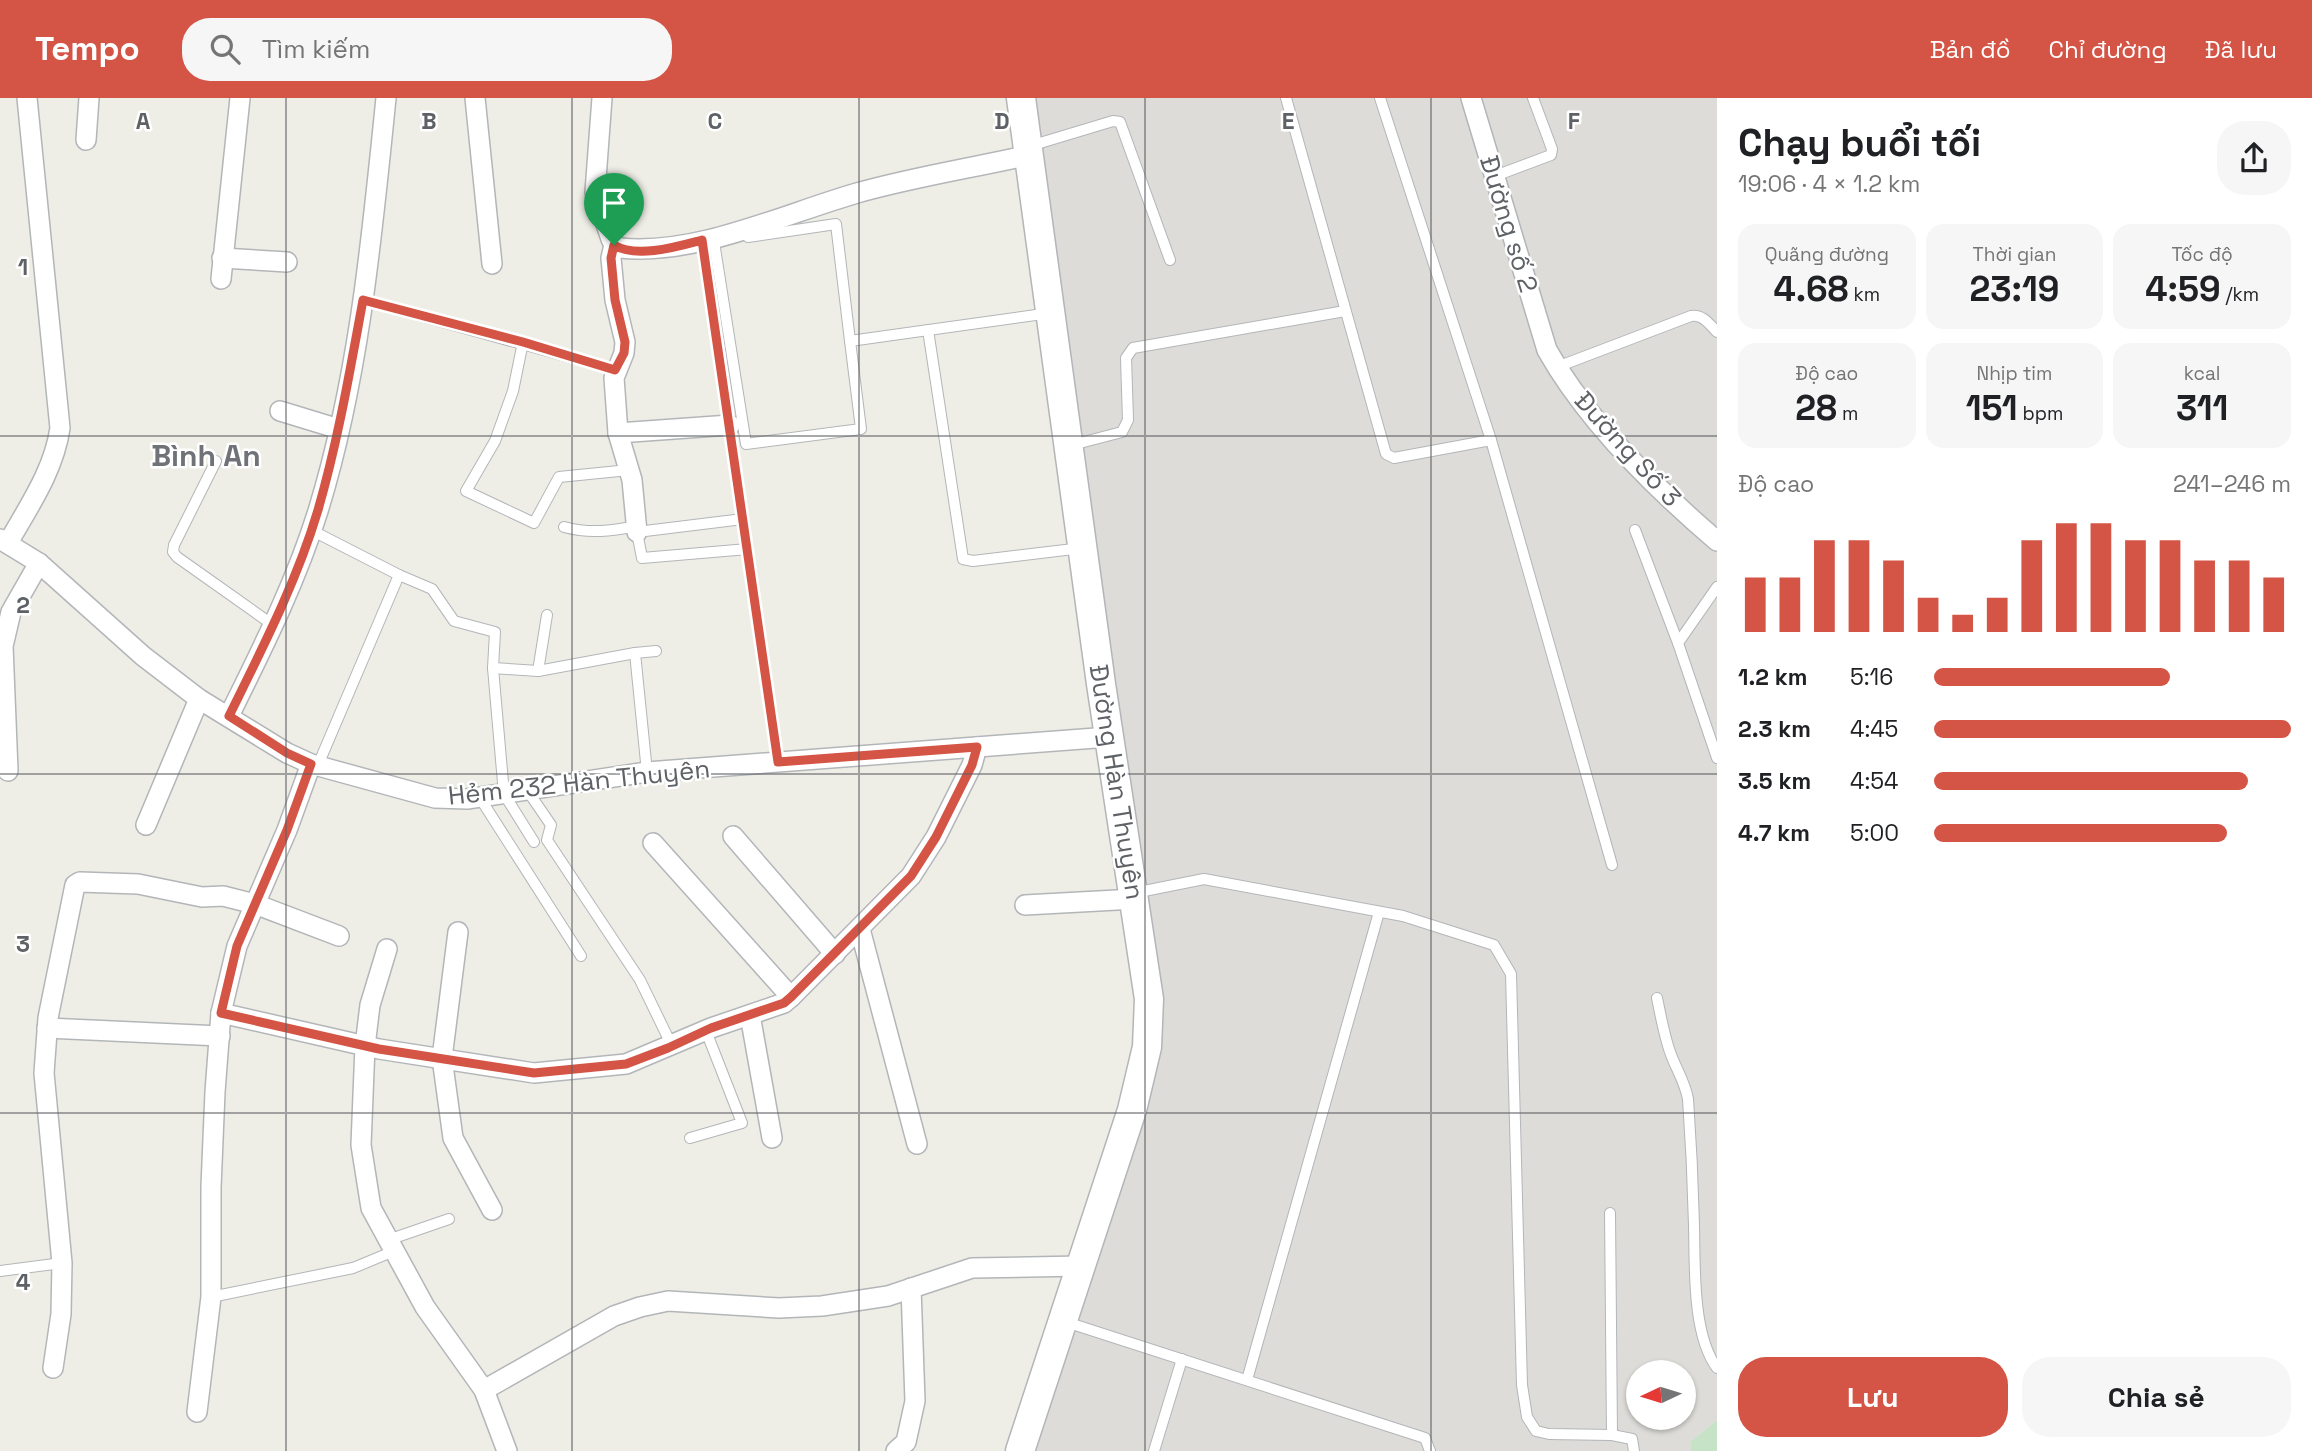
<!DOCTYPE html>
<html lang="vi">
<meta charset="utf-8">
<style>
body{margin:0;font-family:"Space Grotesk",sans-serif;background:#f6f6f6;color:#202124;height:100vh;display:flex;flex-direction:column;font-size:26px;white-space:nowrap}
*{box-sizing:border-box;margin:0}
p{font-size:23px;color:#757577}
.icon{flex:none;width:38px;height:38px;fill:none;stroke:currentColor;stroke-width:2;stroke-linecap:round;stroke-linejoin:round}
.map{position:relative;flex:1;overflow:hidden}
.drawer{display:flex;flex-direction:column;background:#fff;width:595px}
.drawer>*{flex:none}
.needle{width:46px;rotate:266deg}
.fabs{position:absolute;left:1626px;top:1262px;display:grid;gap:14px}
.fabs a{display:grid;place-items:center;width:70px;height:70px;border-radius:50%;background:#fff;box-shadow:0 2px 5px #0004;font-size:35px}
.pin{position:absolute;display:grid;place-items:center;width:60px;height:60px;color:#fff;margin:-72px -30px;border-radius:50% 50% 50% 0;rotate:-45deg;box-shadow:0 0 7px #0007}
.pin .icon{rotate:45deg}
.round{display:grid;place-items:center;flex:none;width:74px;height:74px;border-radius:28px;background:#f6f6f6}
.headline{display:flex;align-items:center;justify-content:space-between;height:119px;padding:0 21px}
h1{font-size:38px;font-weight:600;line-height:52px}
.stats{display:grid;grid-template-columns:repeat(3,1fr);gap:10px;height:119px;padding:7px 21px}
.stats div{display:grid;align-content:center;border-radius:18px;background:#f6f6f6;text-align:center}
.stats b{font-size:35px;font-weight:600}
.stats small{font-size:19px;font-weight:400}
.stats p{font-size:19px}
.chart{height:196px;padding:14px 21px}
.chart p{display:flex;justify-content:space-between}
.chart svg{width:100%;height:126px;margin-top:7px;stroke:#d45546;stroke-width:6}
.primary-button{display:flex;gap:14px;margin-top:auto;padding:14px 21px}
.primary-button a{flex:1;height:80px;border-radius:28px;background:#d45546;color:#fff;font-size:28px;font-weight:600;line-height:80px;text-align:center}
.primary-button a+a{background:#f6f6f6;color:#202124}
ul{padding:0 21px;list-style:none;font-size:23px}
li{display:grid;grid-template-columns:112px 84px 1fr;align-items:center;height:52px}
li i{height:18px;border-radius:9px;background:#d45546}
header{display:flex;align-items:center;gap:42px;box-sizing:border-box;height:98px;padding:0 35px;background:#d45546;color:#fff}
header strong{font-size:33px}
nav{display:flex;gap:38px;margin-inline-start:auto;font-size:24px}
.search{width:490px;height:63px;background:#f6f6f6;display:flex;align-items:center;gap:18px;box-sizing:border-box;padding:0 24px;border-radius:28px;color:#757577;font-size:26px}
main{display:flex;flex:1;min-height:0}
.map>svg:first-child{display:block}
</style>
<header>
<strong>Tempo</strong>
<div class="search"><svg class="icon" aria-label="search" viewBox="0 0 24 24"><circle cx="10" cy="10" r="6"/><path d="M15 15l6 6"/></svg>Tìm kiếm</div>
<nav><a>Bản đồ</a><a>Chỉ đường</a><a>Đã lưu</a></nav>
</header>
<main>
<div class="map">
<svg width="1717" height="1353" viewBox="0 0 1717 1353">
<rect width="100%" height="100%" fill="#eeede6"/>
<!-- industrial -->
<path fill="#dddcd8" fill-rule="evenodd" d="M1030 0H1717V1322L1690 1344 1691 1353H1030L1157 950ZM1638 1274H1684V1320H1638Z"/>
<!-- green -->
<polygon fill="#c6e2c7" points="1717,1322 1717,1353 1691,1353 1690,1344"/>
<g fill="none" stroke-linecap="round" stroke-linejoin="round">
<defs>
<g id="lane">
<polyline points="1286,0 1386,356 1394,360 1491,342"/>
<polyline points="1380,0 1491,342 1612,767"/>
<polyline points="1030,48 1113,23 1120,24 1170,162"/>
<polyline points="1495,78 1551,57 1552,51 1533,0"/>
<polyline points="748,139 836,126 850,243 1050,215"/>
<polyline points="702,142 778,664"/>
<polyline points="719,143 714,144 746,346 861,331 850,243"/>
<polyline points="363,202 616,272"/>
<polyline points="928,232 963,461 973,463 1082,450"/>
<polyline points="523,244 513,293 495,343 466,393 534,425 559,379 629,372"/>
<path d="M1557 269 1691 218C1703 216 1709 226 1717 234"/>
<polyline points="1072,347 1122,334 1128,322 1126,260 1133,250 1345,213"/>
<polyline points="216,363 174,447 173,454 177,459 273,527"/>
<polyline points="743,421 637,434 642,460 748,451"/>
<path d="M564 429C590 436 611 433 637 428"/>
<polyline points="311,432 399,477 318,667"/>
<polyline points="1635,432 1678,545"/>
<polyline points="399,477 432,491 454,523 495,534 493,570 504,696 534,744"/>
<polyline points="1717,489 1678,545 1717,660"/>
<polyline points="547,517 538,573 635,555"/>
<polyline points="493,570 538,573"/>
<polyline points="647,674 635,555 656,553"/>
<polyline points="527,692 551,727 547,742 640,882 672,948"/>
<polyline points="480,700 581,858"/>
<polyline points="1134,795 1204,781 1403,818 1494,847 1511,876 1522,1287 1527,1319 1536,1333 1549,1336 1612,1337 1632,1341 1634,1353"/>
<path d="M1657 900C1661 919 1664 937 1670 954 1676 971 1685 984 1688 1001 1691 1043 1693 1085 1694 1127 1695 1167 1692 1237 1717 1270"/>
<polyline points="690,1040 742,1025 706,933"/>
<polyline points="1610,1115 1612,1337"/>
<polyline points="388,1142 449,1121"/>
<polyline points="0,1173 62,1165"/>
<polyline points="211,1199 353,1170 394,1153"/>
<polyline points="1066,1224 1425,1340 1430,1353"/>
<polyline points="1247,1282 1379,814"/>
<polyline points="1154,1353 1182,1261"/>
</g>
<g id="street">
<polyline points="475,0 492,166"/>
<path d="M602 0 595 94 611 141 614 147 620 150C696 158 784 116 857 95 913 79 972 70 1029 57"/>
<path d="M1471 0 1547 252C1587 323 1655 390 1717 443"/>
<polyline points="86,42 89,0"/>
<polyline points="614,147 611,160 615,202 625,244 624,255 614,280 618,335 632,382 637,434"/>
<polyline points="222,160 287,164"/>
<polyline points="221,181 240,0"/>
<polyline points="280,313 339,331"/>
<polyline points="618,335 730,327"/>
<polyline points="0,441 39,465 143,558 199,601 287,655 311,666 435,700 467,701 647,674 1109,639"/>
<path d="M8 445C29 408 54 372 60 330L27 0"/>
<path d="M229 618C262 551 296 484 318 413 359 280 372 138 386 0"/>
<polyline points="8,673 3,548 11,514 39,465"/>
<polyline points="146,727 199,601"/>
<polyline points="733,738 835,856"/>
<polyline points="653,745 791,899"/>
<polyline points="1025,807 1135,801"/>
<polyline points="860,831 917,1046"/>
<polyline points="458,834 442,960 453,1040 492,1112"/>
<polyline points="387,851 370,907 365,948 361,1047 371,1110 425,1209 484,1292 507,1353"/>
<polyline points="221,915 379,951 534,975 626,966 711,930 784,905 791,899 911,778 936,739 972,667 977,649"/>
<polyline points="750,917 772,1040"/>
<polyline points="47,930 220,938"/>
<polyline points="53,1270 61,1216 62,1165 44,975 48,920 75,787 80,784 138,786 202,799 223,798 255,806 339,838"/>
<polyline points="484,1292 614,1218 640,1209 668,1203 779,1210 822,1208 888,1198 972,1170 1081,1168"/>
<polyline points="197,1314 211,1199 211,1089 215,994 221,915 237,848 287,732 311,666"/>
<polyline points="896,1353 906,1344 915,1303 911,1190"/>
</g>
<polyline id="secondary" points="1020,1353 1132,1012 1147,949 1149,901 1101,586 1021,0"/>
</defs>
<!-- lane casing -->
<use href="#lane" stroke="#b3b6b9" stroke-width="12"/>
<!-- street casing -->
<use href="#street" stroke="#b3b6b9" stroke-width="22"/>
<!-- secondary casing -->
<use href="#secondary" stroke="#b3b5b9" stroke-width="31"/>
<!-- lane -->
<use href="#lane" stroke="#fff" stroke-width="10"/>
<!-- street -->
<use href="#street" stroke="#fff" stroke-width="19"/>
<!-- secondary -->
<use href="#secondary" stroke="#fff" stroke-width="28"/>
</g>
<g fill="none" stroke-linecap="round" stroke-linejoin="round">
<defs>
<path id="route" d="M702 142 778 664 977 649 972 667 936 739 911 778 791 899 784 905 711 930 668 950 626 966 534 975 379 951 221 915 237 848 287 732 311 666 287 655 229 618C262 551 297 483 318 412 338 343 350 272 363 202L523 244 615 272 624 255 625 244 615 202 611 160 614 147C637 161 679 148 702 142Z"/>
</defs>
<!-- route casing -->
<use href="#route" stroke="#fff" stroke-width="14"/>
<!-- route -->
<use href="#route" stroke="#d45546" stroke-width="9"/>
</g>
<!-- grid -->
<path fill="none" stroke="#5e6165" stroke-width="2" stroke-opacity="0.55" d="M286 0V1353M572 0V1353M859 0V1353M1145 0V1353M1431 0V1353M0 338H1717M0 676H1717M0 1015H1717"/>
<g text-anchor="middle" stroke-width="5" stroke-linejoin="round" paint-order="stroke">
<!-- street labels -->
<g font-size="26" fill="#5e6165" stroke="#fff">
<text transform="translate(1509 126) rotate(73)" y="9">Đường số 2</text>
<text transform="translate(1628 351) rotate(48)" y="9">Đường Số 3</text>
<text transform="translate(579 684) rotate(-6)" y="9">Hẻm 232 Hàn Thuyên</text>
<text transform="translate(1117 684) rotate(81)" y="9">Đường Hàn Thuyên</text>
</g>
<!-- quarter labels -->
<g font-size="30" font-weight="bold" fill="#6f7377" stroke="#fff">
<text x="206" y="368">Bình An</text>
</g>
</g>
<g font-size="23" text-anchor="middle" font-weight="bold" fill="#5e6165" stroke="#fff" stroke-width="5" stroke-linejoin="round" paint-order="stroke">
<text x="143" y="31">A</text>
<text x="429" y="31">B</text>
<text x="715" y="31">C</text>
<text x="1002" y="31">D</text>
<text x="1288" y="31">E</text>
<text x="1574" y="31">F</text>
<text x="23" y="177">1</text>
<text x="23" y="515">2</text>
<text x="23" y="854">3</text>
<text x="23" y="1192">4</text>
</g>
</svg>
<div class="fabs">
<a><svg class="needle" viewBox="-14 -14 28 28"><path d="M0-13l5 13h-10z" fill="#e53935"/><path d="M0 13l5-13h-10z" fill="#757577"/></svg></a>
</div>
<div class="pin" style="left:614px;top:147px;background:#1e9e55"><svg class="icon" aria-label="arrive" viewBox="0 0 24 24"><path d="M6 21V4h12l-3 4 3 4H6"/></svg></div>
</div>
<section class="drawer">
<div class="headline"><div><h1>Chạy buổi tối</h1><p>19:06 · 4 × 1.2 km</p></div><a class="round"><svg class="icon" aria-label="share" viewBox="0 0 24 24"><path d="M12 15V3M7 8l5-5 5 5M5 13v7h14v-7"/></svg></a></div>
<div class="stats">
<div><p>Quãng đường</p><b>4.68<small> km</small></b></div>
<div><p>Thời gian</p><b>23:19</b></div>
<div><p>Tốc độ</p><b>4:59<small> /km</small></b></div>
</div>
<div class="stats">
<div><p>Độ cao</p><b>28<small> m</small></b></div>
<div><p>Nhịp tim</p><b>151<small> bpm</small></b></div>
<div><p>kcal</p><b>311</b></div>
</div>
<div class="chart"><p><span>Độ cao</span>241–246 m</p>
<svg viewBox="0 0 160 44" preserveAspectRatio="none"><path d="M5 44V25M15 44V25M25 44V12M35 44V12M45 44V19M55 44V32M65 44V38M75 44V32M85 44V12M95 44V6M105 44V6M115 44V12M125 44V12M135 44V19M145 44V19M155 44V25"/></svg>
</div>
<ul>
<li><b>1.2 km</b>5:16<i style="width:66%"></i></li>
<li><b>2.3 km</b>4:45<i style="width:100%"></i></li>
<li><b>3.5 km</b>4:54<i style="width:88%"></i></li>
<li><b>4.7 km</b>5:00<i style="width:82%"></i></li>
</ul>
<div class="primary-button"><a>Lưu</a><a>Chia sẻ</a></div>
</section>
</main>
